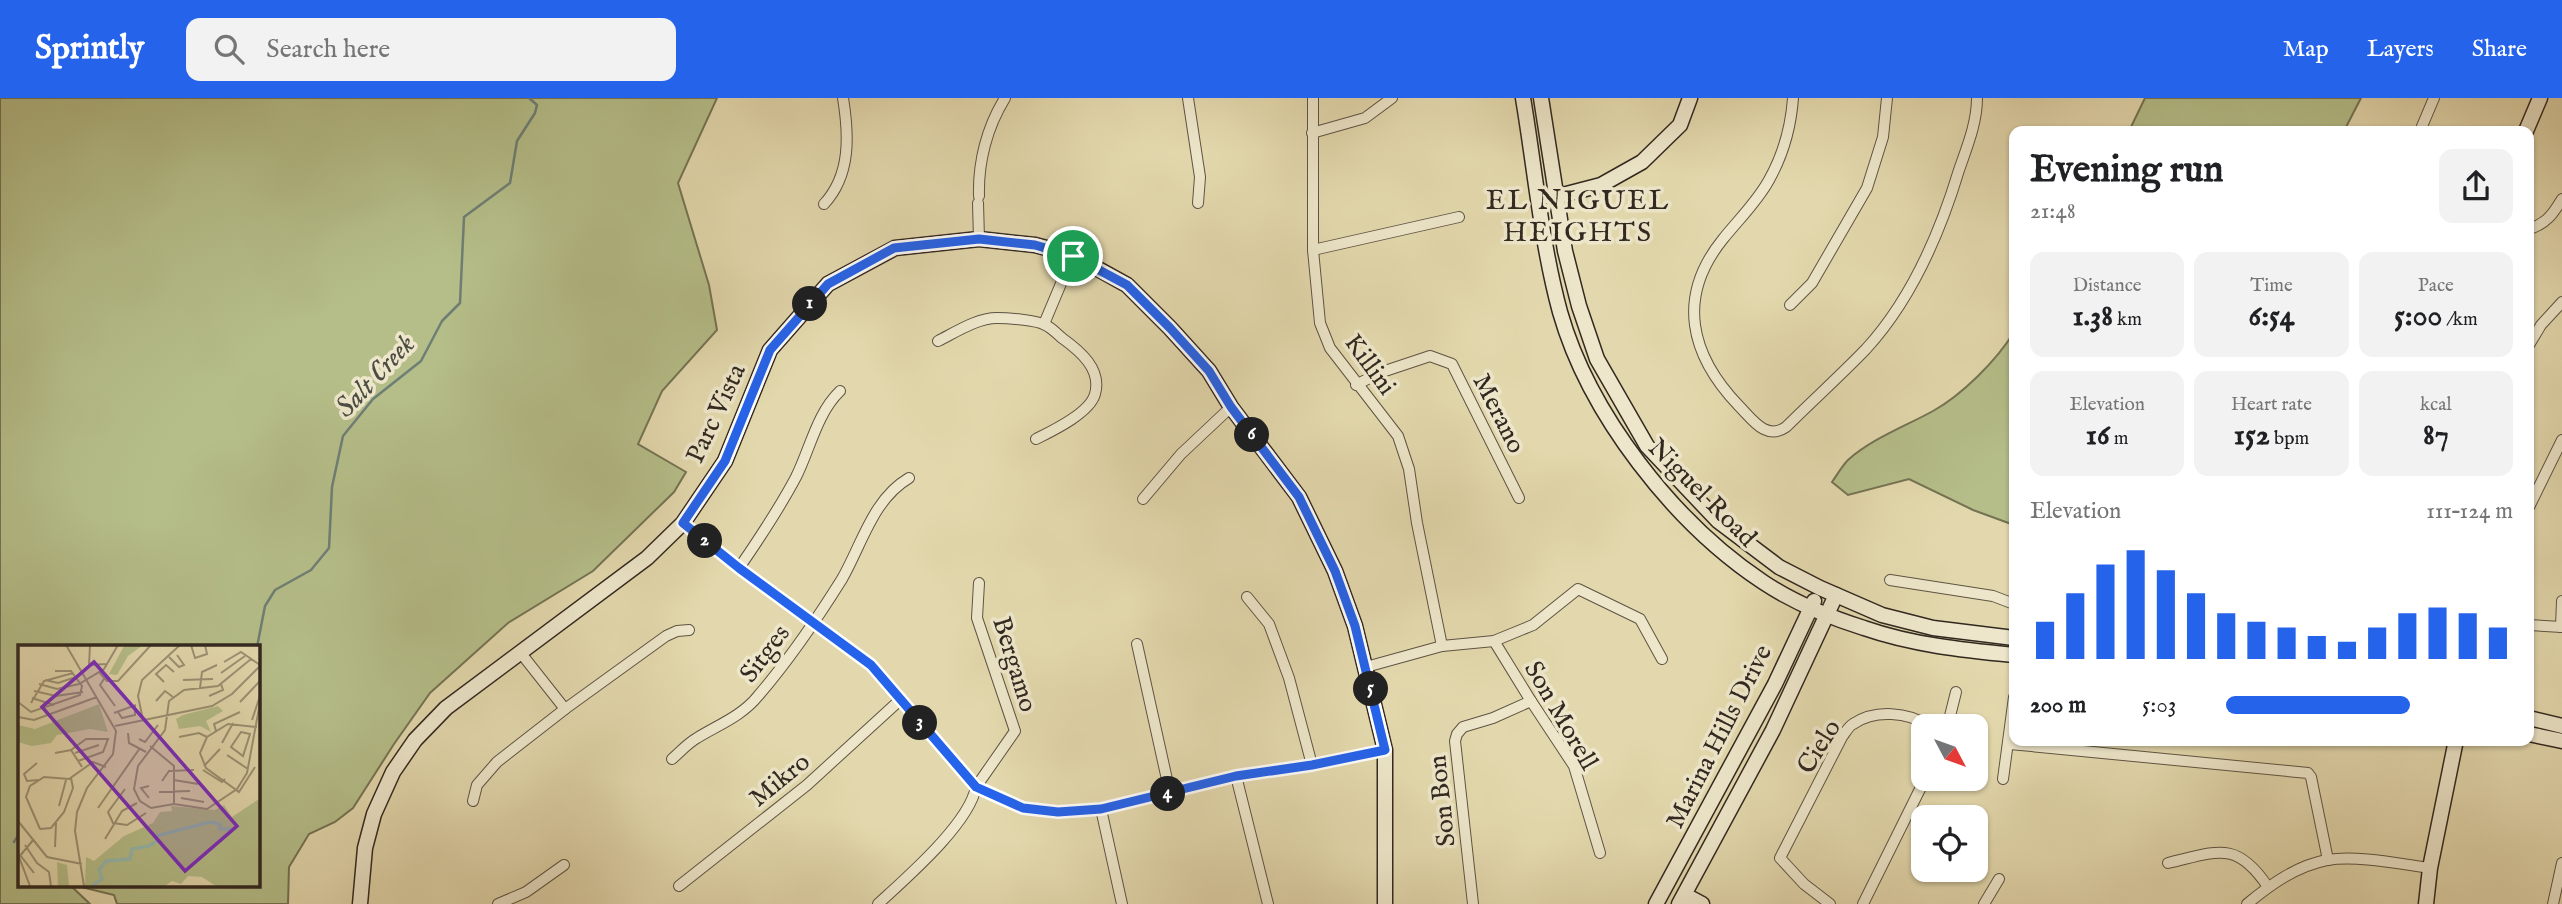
<!DOCTYPE html>
<meta charset="utf-8">
<style>
body{margin:0;font-family:"IM FELL English",serif;background:#f2f2f2;color:#202124;height:100vh;display:flex;flex-direction:column;font-size:26px;white-space:nowrap}
*{box-sizing:border-box;margin:0}
p{font-size:23px;color:#757577}
.icon{flex:none;width:38px;height:38px;fill:none;stroke:currentColor;stroke-width:2;stroke-linecap:round;stroke-linejoin:round}
.map{position:relative;flex:1;overflow:hidden}
.sheet{position:absolute;left:2009px;top:28px;width:525px;height:620px;display:flex;flex-direction:column;background:#fff;border-radius:14px;box-shadow:0 2px 5px #0004}
.sheet>*{flex:none}
.needle{width:46px;rotate:131deg}
.buttons{position:absolute;left:1911px;top:616px;display:grid;gap:14px}
.buttons a{display:grid;place-items:center;width:77px;height:77px;border-radius:14px;background:#fff;box-shadow:0 2px 5px #0004;font-size:35px}
.pin{position:absolute;display:grid;place-items:center;width:60px;height:60px;color:#fff;margin:-30px;border:4px solid #fff;border-radius:50%;box-shadow:0 2px 7px #0007}
.km{position:absolute;width:35px;height:35px;margin:-18px;border-radius:50%;background:#222;color:#fff;font-size:19px;line-height:35px;text-align:center}
.round{display:grid;place-items:center;flex:none;width:74px;height:74px;border-radius:14px;background:#f2f2f2}
.head{display:flex;align-items:center;justify-content:space-between;height:119px;padding:0 21px}
h1{font-size:38px;font-weight:700;line-height:52px}
.figures{display:grid;grid-template-columns:repeat(3,1fr);gap:10px;height:119px;padding:7px 21px}
.figures div{display:grid;align-content:center;border-radius:14px;background:#f2f2f2;text-align:center}
.figures b{font-size:30px;font-weight:700}
.figures small{font-size:19px;font-weight:400}
.figures p{font-size:19px}
.chart{height:196px;padding:14px 21px}
.chart p{display:flex;justify-content:space-between}
.chart svg{width:100%;height:126px;margin-top:7px;stroke:#2563eb;stroke-width:6}
ul{padding:0 21px;list-style:none;font-size:23px}
li{display:grid;grid-template-columns:112px 84px 1fr;align-items:center;height:52px}
li i{height:18px;border-radius:9px;background:#2563eb}
header{display:flex;align-items:center;gap:42px;box-sizing:border-box;height:98px;padding:0 35px;background:#2563eb;color:#fff}
header strong{font-size:33px}
nav{display:flex;gap:38px;margin-inline-start:auto;font-size:24px}
.search{width:490px;height:63px;background:#f2f2f2;display:flex;align-items:center;gap:18px;box-sizing:border-box;padding:0 24px;border-radius:14px;color:#757577;font-size:26px}
.map>svg:first-child{display:block}
</style>
<header>
<strong>Sprintly</strong>
<div class="search"><svg class="icon" aria-label="search" viewBox="0 0 24 24"><circle cx="10" cy="10" r="6"/><path d="M15 15l6 6"/></svg>Search here</div>
<nav><a>Map</a><a>Layers</a><a>Share</a></nav>
</header>
<div class="map">
<svg width="2562" height="806" viewBox="0 0 2562 806">
<rect width="100%" height="100%" fill="#e3d8ad"/>
<filter id="stains"><feTurbulence type="fractalNoise" baseFrequency=".00286" numOctaves="4"/><feColorMatrix values="0 0 0 0 .2 0 0 0 0 .09 0 0 0 0 .02 0 0 0 .5 -.17"/></filter>
<radialGradient id="worn" r=".72"><stop offset=".6" stop-color="#630" stop-opacity="0"/><stop offset="1" stop-color="#630" stop-opacity=".3"/></radialGradient>
<!-- green -->
<g fill="#b5be89" stroke="#747354" stroke-width="2">
<polygon points="0,0 717,0 678,85 709,187 717,232 662,293 638,346 686,374 674,394 593,473 508,525 430,595 394,646 353,710 335,724 309,736 289,769 288,806 117,806 114,797 73,787 257,787 257,549 19,549 19,787 70,787 90,806 0,806"/>
<polygon points="2145,0 2361,0 2344,33 2129,33"/>
<path d="M2014 234V427L1973 412 1909 381 1848 397 1832 384C1837 377 1842 368 1848 362 1871 341 1906 328 1933 313 1962 297 1997 262 2014 234Z"/>
</g>
<g fill="none" stroke-linecap="round" stroke-linejoin="round">
<!-- stream -->
<g stroke="#6e7f76" stroke-width="2.5">
<polyline points="257,549 265,508 275,492 311,472 329,450 332,389 343,338 373,301 421,263 442,223 460,205 464,119 510,85 517,43 535,15 537,7 529,0"/>
<polyline points="14,744 19,736"/>
</g>
<defs>
<g id="street">
<polyline points="1188,0 1200,79 1198,105"/>
<polyline points="1313,0 1313,152 1320,225 1330,250 1398,338 1409,371 1417,425 1442,548"/>
<path d="M1793 0C1791 28 1783 57 1769 82 1757 104 1739 121 1723 141 1676 199 1690 257 1739 308 1752 321 1766 343 1786 329 1812 303 1840 278 1866 251 1911 202 1940 135 1959 72 1967 49 1977 25 1977 0"/>
<polyline points="2420,33 2434,0"/>
<polyline points="1312,35 1365,20 1392,0"/>
<path d="M979 98C978 64 987 29 1005 0"/>
<polyline points="978,105 979,141"/>
<path d="M824 106C851 77 849 37 843 0"/>
<path d="M2529 131C2546 126 2553 116 2562 101"/>
<polyline points="1313,152 1459,119"/>
<polyline points="1790,207 1812,185 1867,90 1883,39 1887,0"/>
<polyline points="1044,226 1073,157"/>
<path d="M938 243C956 234 977 220 997 220 1007 220 1037 222 1045 227 1051 229 1057 236 1062 240 1080 253 1102 271 1095 296 1090 315 1052 333 1036 341"/>
<polyline points="2529,247 2541,227 2562,204"/>
<polyline points="1356,287 1379,275 1430,258 1452,266 1519,400"/>
<polyline points="1143,401 1181,356 1231,309"/>
<polyline points="2529,409 2562,342"/>
<polyline points="683,425 739,470 871,567 976,689 1023,710 1058,714 1101,711 1236,678 1312,667 1385,652"/>
<path d="M739 470C759 441 779 411 796 379 810 351 817 315 840 293"/>
<polyline points="1890,482 1993,498 2014,506"/>
<polyline points="1247,499 1269,526 1289,580 1312,667"/>
<polyline points="2529,527 2562,529"/>
<polyline points="2561,529 2562,503"/>
<polyline points="1494,543 1531,603 1574,668 1600,755"/>
<polyline points="1137,546 1170,695"/>
<polyline points="520,554 565,611"/>
<polyline points="1366,569 1442,548 1494,543 1533,527 1578,491 1640,521 1662,561"/>
<polyline points="1945,628 1948,626 1956,594"/>
<polyline points="2010,646 2308,675 2311,679 2328,762"/>
<path d="M672 661C680 654 688 645 697 640 718 627 742 618 758 598 789 562 817 521 842 481 862 446 873 401 909 380"/>
<polyline points="1236,678 1268,806"/>
<polyline points="2003,681 2014,599"/>
<polyline points="473,703 477,687 497,664 565,611 666,538 677,533 689,532"/>
<polyline points="1101,711 1122,806"/>
<path d="M2168 765C2216 754 2236 741 2268 789"/>
<polyline points="679,788 807,687 900,602"/>
<polyline points="498,806 526,794 564,767"/>
<path d="M878 806C906 780 969 726 976 689L1015 633 977 520 979 485"/>
<polyline points="1473,806 1455,643 1457,636 1463,629 1493,620 1531,603"/>
<path d="M1830 806 1804 786 1780 760 1842 639C1845 635 1849 628 1853 626 1875 611 1908 614 1929 628"/>
<polyline points="1863,806 1925,681"/>
<polyline points="1984,806 1999,781"/>
<path d="M2247 806C2270 787 2296 768 2327 762 2357 757 2400 766 2430 770"/>
<polyline points="2553,806 2562,765"/>
</g>
<g id="secondary">
<path d="M1523 0C1535 71 1541 144 1560 214 1589 316 1674 425 1763 484 1793 504 1829 519 1864 530 1913 547 1963 552 2014 557"/>
<polyline points="1541,0 1565,153 1579,208 1597,261 1647,348 1718,423 1779,469 1820,490 1882,517 1933,530 2014,540"/>
<polyline points="2526,33 2540,0"/>
<polyline points="1551,100 1601,87 1642,64 1680,27 1690,0"/>
<polyline points="2529,620 2562,628"/>
<polyline points="2529,636 2562,643"/>
<polyline points="1685,797 1702,806"/>
<polyline points="360,806 365,750 374,716 393,674 415,642 446,610 647,460 683,425 725,363 770,252 828,186 895,150 979,141 1035,147 1073,157 1127,187 1170,230 1209,273 1231,309 1299,399 1335,473 1355,528 1385,652 1385,806"/>
<polyline points="1656,806 1775,586 1814,503"/>
<polyline points="1679,806 1773,632 1836,497"/>
<polyline points="2426,806 2430,770 2456,642"/>
</g>
</defs>
<!-- street casing -->
<use href="#street" stroke="#5e5443" stroke-width="12"/>
<!-- secondary casing -->
<use href="#secondary" stroke="#322820" stroke-width="17"/>
<!-- street -->
<use href="#street" stroke="#ede6ca" stroke-width="10"/>
<!-- secondary -->
<use href="#secondary" stroke="#ede6ca" stroke-width="14"/>
</g>
<g fill="none" stroke-linecap="round" stroke-linejoin="round">
<defs>
<polygon id="route" points="979,141 1035,147 1073,158 1127,187 1170,230 1209,273 1231,309 1299,399 1335,473 1355,528 1385,652 1312,667 1236,678 1101,711 1058,714 1023,710 976,689 871,567 739,470 683,425 725,363 770,252 828,186 894,150"/>
</defs>
<!-- route casing -->
<use href="#route" stroke="#fff" stroke-width="14"/>
<!-- route -->
<use href="#route" stroke="#2563eb" stroke-width="9"/>
</g>
<g text-anchor="middle" stroke-width="7" stroke-linejoin="round" paint-order="stroke">
<!-- street labels -->
<g font-size="26" fill="#322820" stroke="#ede6ca">
<text transform="translate(1371 266) rotate(54)" y="9">Killini</text>
<text transform="translate(715 315) rotate(-65)" y="9">Parc Vista</text>
<text transform="translate(1500 315) rotate(63)" y="9">Merano</text>
<text transform="translate(1703 394) rotate(45)" y="9">Niguel Road</text>
<text transform="translate(764 555) rotate(-53)" y="9">Sitges</text>
<text transform="translate(1016 566) rotate(73)" y="9">Bergamo</text>
<text transform="translate(1562 617) rotate(60)" y="9">Son Morell</text>
<text transform="translate(1718 638) rotate(-63)" y="9">Marina Hills Drive</text>
<text transform="translate(1818 648) rotate(-58)" y="9">Cielo</text>
<text transform="translate(779 681) rotate(-39)" y="9">Mikro</text>
<text transform="translate(1441 703) rotate(-96)" y="9">Son Bon</text>
</g>
<!-- neighbourhood labels -->
<g font-size="28" letter-spacing="2" fill="#322820" stroke="#ede6ca">
<text x="1578" y="111">EL NIGUEL<tspan x="1578" dy="32">HEIGHTS</tspan></text>
</g>
<!-- water labels -->
<g font-size="28" font-style="italic" fill="#4b4c44" stroke="#ede6ca">
<text transform="translate(374 277) rotate(-47)" y="10">Salt Creek</text>
</g>
</g>
<!-- overview -->
<g transform="translate(18 547)">
<rect width="242" height="242" fill="#e3d8ad"/>
<path d="M125 0 110 11 99 30 91 29 106 1ZM81 59 90 87 72 84 39 90 33 98 14 101 0 97V80L17 84ZM200 61 205 66 188 76 193 87 182 81 161 84 158 74 165 70ZM241 154V241H198L184 232 170 231 163 239 154 236 147 241H67L68 212 76 216 106 191 135 178 142 167 154 166 153 161 197 165 206 160 214 172ZM39 217 49 220 51 241H40Z" fill="#b5be89"/>
<path fill="none" stroke="#96b9af" stroke-width="3.5" d="M74 241 84 234 81 225 88 216 112 214 114 204 131 201 139 196 138 191 192 177 202 179V184H214"/>
<path fill="none" stroke="#9c9275" stroke-width="2" d="M48 0 98 86 95 109 69 143 59 167 57 186 66 241M72 0 71 20 89 19M173 0 177 13 189 9 187 0M151 12 161 22 166 20 159 10M233 14 200 41 166 45 151 56 147 85 120 121 116 144 122 156 133 163 156 159 189 164 219 144 229 128 242 58M206 17 223 7 242 20M81 27 89 36H100L133 0M203 28 227 11M86 34 82 40 97 61M27 35 40 38 58 32M165 35 195 34M146 37 138 29 148 20 156 27M21 39 39 44 61 39 86 24 100 0M182 43 184 27 199 20M16 46 38 51 65 47M191 51 205 45 203 39M14 53 36 60M138 56 147 46 155 52M0 57 13 67 62 50 64 41 53 26H37M222 57 242 36M13 58 26 36 55 28M100 67 104 73 117 70V61M96 68 118 60M0 72 16 75 79 52M125 75 120 51 124 35 162 0M234 75 242 51M97 81 194 61 214 49 242 21M198 86 196 79 222 67M223 87 232 89 225 111 213 102ZM110 88 111 98 128 107M161 92 181 88 189 92M121 94 127 97 140 80M204 98 215 78M132 101 156 121V158M53 105 68 94H90L85 107 60 116M37 108 53 105 64 122M57 108 81 100M209 110 230 124M19 118 6 129 9 136 20 135M186 121 202 104M237 122 221 147 188 123 182 108 189 92 210 79 239 82M185 125 204 137 207 134M156 135 180 139M144 136 151 126 176 125M107 144 90 167 95 178 109 180 128 168M141 147 172 146M131 153 123 143 131 141M163 153 186 157M41 161 48 135M80 163 122 103M0 176 29 212 64 219M22 184 8 152 12 141 26 132 51 134 75 117 88 122M22 184 33 183 46 167 55 143 53 133M87 194 104 166 119 158M7 200 19 218 31 227 33 241M37 202 38 178M2 210 16 228M12 241 1 212 16 194"/>
<path fill="#7b2cbf" fill-opacity="0.15" stroke="#7b2cbf" stroke-width="3.5" d="M76 17 219 181 167 226 24 62Z"/>
<rect width="242" height="242" fill="none" stroke="#322820" stroke-width="3.5"/>
</g>
<rect width="100%" height="100%" filter="url(#stains)"/>
<rect width="100%" height="100%" fill="url(#worn)"/>
</svg>
<div class="buttons">
<a><svg class="needle" viewBox="-14 -14 28 28"><path d="M0-13l5 13h-10z" fill="#e53935"/><path d="M0 13l5-13h-10z" fill="#757577"/></svg></a>
<a><svg class="icon" aria-label="locate" viewBox="0 0 24 24"><circle cx="12" cy="12" r="6"/><path d="M12 2v4M12 18v4M2 12h4M18 12h4"/></svg></a>
</div>
<div class="pin" style="left:1073px;top:158px;background:#1e9e55"><svg class="icon" aria-label="arrive" viewBox="0 0 24 24"><path d="M6 21V4h12l-3 4 3 4H6"/></svg></div>
<b class="km" style="left:810px;top:206px">1</b>
<b class="km" style="left:705px;top:443px">2</b>
<b class="km" style="left:920px;top:625px">3</b>
<b class="km" style="left:1168px;top:696px">4</b>
<b class="km" style="left:1371px;top:591px">5</b>
<b class="km" style="left:1252px;top:337px">6</b>
<section class="sheet">
<div class="head"><div><h1>Evening run</h1><p>21:48</p></div><a class="round"><svg class="icon" aria-label="share" viewBox="0 0 24 24"><path d="M12 15V3M7 8l5-5 5 5M5 13v7h14v-7"/></svg></a></div>
<div class="figures">
<div><p>Distance</p><b>1.38<small> km</small></b></div>
<div><p>Time</p><b>6:54</b></div>
<div><p>Pace</p><b>5:00<small> /km</small></b></div>
</div>
<div class="figures">
<div><p>Elevation</p><b>16<small> m</small></b></div>
<div><p>Heart rate</p><b>152<small> bpm</small></b></div>
<div><p>kcal</p><b>87</b></div>
</div>
<div class="chart"><p><span>Elevation</span>111–124 m</p>
<svg viewBox="0 0 160 44" preserveAspectRatio="none"><path d="M5 44V31M15 44V21M25 44V11M35 44V6M45 44V13M55 44V21M65 44V28M75 44V31M85 44V33M95 44V36M105 44V38M115 44V33M125 44V28M135 44V26M145 44V28M155 44V33"/></svg>
</div>
<ul>
<li><b>200 m</b>5:03<i style="width:64%"></i></li>
</ul>
</section>
</div>
